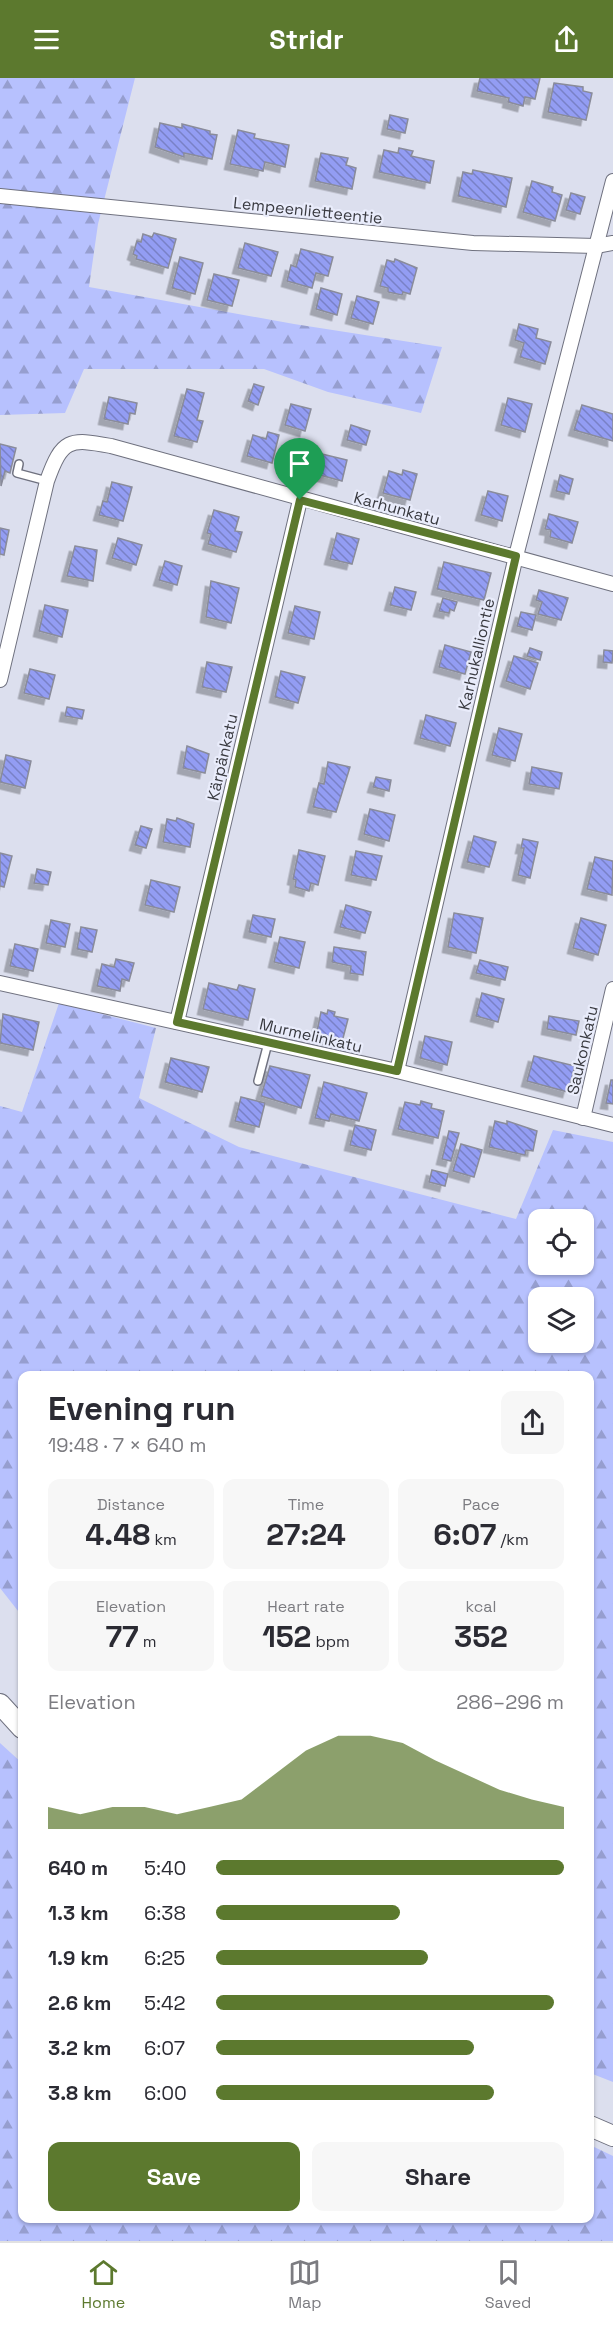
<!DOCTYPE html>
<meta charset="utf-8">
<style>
body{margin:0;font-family:"Space Grotesk",sans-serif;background:#f7f7f7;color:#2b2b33;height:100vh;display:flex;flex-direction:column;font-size:22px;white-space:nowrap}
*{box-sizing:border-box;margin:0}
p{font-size:20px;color:#7c7c81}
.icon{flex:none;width:33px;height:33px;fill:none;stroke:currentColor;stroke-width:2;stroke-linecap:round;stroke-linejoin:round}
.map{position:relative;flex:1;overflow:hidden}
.sheet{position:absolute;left:18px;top:1293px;width:576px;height:852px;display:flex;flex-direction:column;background:#fff;border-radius:12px;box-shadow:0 2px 4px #0004}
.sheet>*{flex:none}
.buttons{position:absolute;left:528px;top:1131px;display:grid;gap:12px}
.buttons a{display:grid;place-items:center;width:66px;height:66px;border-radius:12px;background:#fff;box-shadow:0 2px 4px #0004;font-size:30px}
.pin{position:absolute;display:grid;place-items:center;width:51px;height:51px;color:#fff;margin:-62px -26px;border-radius:50% 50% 50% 0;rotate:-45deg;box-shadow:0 0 6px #0007}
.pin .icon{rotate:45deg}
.round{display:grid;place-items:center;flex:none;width:63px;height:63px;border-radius:12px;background:#f7f7f7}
.head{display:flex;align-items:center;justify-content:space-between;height:102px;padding:0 30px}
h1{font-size:33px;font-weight:800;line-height:45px}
.figures{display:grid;grid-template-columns:repeat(3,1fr);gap:9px;height:102px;padding:6px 30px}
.figures div{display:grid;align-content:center;border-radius:12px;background:#f7f7f7;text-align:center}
.figures b{font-size:30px;font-weight:800}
.figures small{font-size:16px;font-weight:400}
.figures p{font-size:16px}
.chart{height:168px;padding:12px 30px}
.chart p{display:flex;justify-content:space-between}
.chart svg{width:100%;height:108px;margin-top:6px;fill:#5c792e;opacity:.7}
.cta{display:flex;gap:12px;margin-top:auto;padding:12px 30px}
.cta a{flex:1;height:69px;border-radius:12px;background:#5c792e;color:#fff;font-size:24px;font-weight:800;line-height:69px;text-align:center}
.cta a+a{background:#f7f7f7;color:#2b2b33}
ul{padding:0 30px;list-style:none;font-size:20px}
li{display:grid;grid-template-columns:96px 72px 1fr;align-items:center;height:45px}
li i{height:15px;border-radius:8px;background:#5c792e}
header{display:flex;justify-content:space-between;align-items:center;height:78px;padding:0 30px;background:#5c792e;color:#fff;font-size:27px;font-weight:800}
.menu{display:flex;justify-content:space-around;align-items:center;height:84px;border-top:2px solid #e1e1e2;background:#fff;font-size:16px;color:#7c7c81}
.menu a{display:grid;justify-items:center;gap:3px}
.menu .on{color:#5c792e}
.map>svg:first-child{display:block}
</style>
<header><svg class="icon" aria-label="menu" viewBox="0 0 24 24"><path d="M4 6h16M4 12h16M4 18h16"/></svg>Stridr<svg class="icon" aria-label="share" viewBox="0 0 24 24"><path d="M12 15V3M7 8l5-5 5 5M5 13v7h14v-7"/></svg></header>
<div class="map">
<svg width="613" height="2163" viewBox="0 0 613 2163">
<defs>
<pattern id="forest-firs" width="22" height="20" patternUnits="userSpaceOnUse" patternTransform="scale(1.5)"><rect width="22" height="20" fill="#b7c1fe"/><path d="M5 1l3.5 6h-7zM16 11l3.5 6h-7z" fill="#969ecf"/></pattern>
<pattern id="building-back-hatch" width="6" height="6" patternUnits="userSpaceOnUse" patternTransform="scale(1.5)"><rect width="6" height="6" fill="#939df3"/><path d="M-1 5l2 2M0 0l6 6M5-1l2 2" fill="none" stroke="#7981c6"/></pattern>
<filter id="shadow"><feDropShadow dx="-5.5" dy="5.5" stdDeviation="0" flood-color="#0004"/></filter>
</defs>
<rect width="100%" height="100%" fill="#dcdfee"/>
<!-- forest -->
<g fill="url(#forest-firs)" fill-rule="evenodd">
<polygon points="0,0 135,0 98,146 89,209 294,246 442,269 421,335 328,314 264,291 84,291 65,335 0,337"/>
<path d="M59 925 156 950 139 1020 239 1069 516 1141 553 1052 613 1064V2004L590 1995V1298H22V1538L0 1510V1028L22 1034ZM538 1142H584V1186H538ZM538 1220H584V1264H538Z"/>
<polygon points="0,1665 22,1685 22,2140 590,2140 590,2067 613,2078 613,2163 0,2163"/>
</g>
<!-- building -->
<g fill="url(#building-back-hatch)" stroke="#8a8c9a" stroke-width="1.5" filter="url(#shadow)">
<polygon points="480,0 540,0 535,21 525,19 523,28 508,24 509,20 477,13"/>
<polygon points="554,5 583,9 583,13 592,15 586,42 548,34"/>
<polygon points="390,37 408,41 405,55 387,51"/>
<polygon points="160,45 182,50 182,46 210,53 210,56 217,57 212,81 184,75 184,79 155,69"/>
<polygon points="238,52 255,56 254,60 289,67 285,89 265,84 263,93 230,86"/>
<polygon points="399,70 413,73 411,78 434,83 430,105 379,94 384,72 398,75"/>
<polygon points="321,75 348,80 346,87 356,90 352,111 315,103"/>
<polygon points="473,92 512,100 506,129 458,118 463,94 472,96"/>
<polygon points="532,103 553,109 552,114 562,117 555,143 523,134"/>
<polygon points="571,115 585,119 580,136 566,132"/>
<polygon points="154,155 176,161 168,190 136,181 137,178 133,176 137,163 141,164 143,156 152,159"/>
<polygon points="245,165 278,174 271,198 238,190"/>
<polygon points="301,171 333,179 328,198 316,195 312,210 287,203 291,187 296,189"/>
<polygon points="180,179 203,185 195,216 172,210"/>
<polygon points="395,181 417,190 410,216 403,214 402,217 388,214 388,210 380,208 387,182 394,184"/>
<polygon points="214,196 239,202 232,228 207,222"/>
<polygon points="321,210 342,216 337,237 316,231"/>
<polygon points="357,218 379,224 373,246 351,240"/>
<polygon points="519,246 538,251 536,260 551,264 545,286 520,279 524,265 515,262"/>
<polygon points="254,306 264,309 258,327 248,323"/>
<polygon points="187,311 204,315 197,342 203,343 197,364 174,358"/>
<polygon points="109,319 137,325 135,336 130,335 128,346 104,341"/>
<polygon points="508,320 532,326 525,354 501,347"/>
<polygon points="291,326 311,331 305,353 285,347"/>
<polygon points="582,327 613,336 613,363 574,352"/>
<polygon points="351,347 370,353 366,367 347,362"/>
<polygon points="268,354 279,357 272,385 247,378 253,357 266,361"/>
<polygon points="0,366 16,370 10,395 5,393 1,408"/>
<polygon points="322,376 347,382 342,403 316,396"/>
<polygon points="403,392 417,396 410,422 383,415 389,393 402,397"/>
<polygon points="560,397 573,401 569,416 556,413"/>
<polygon points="112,404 132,409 123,443 99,437 103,423 107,424"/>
<polygon points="488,413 508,418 502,443 481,437"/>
<polygon points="214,432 239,439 235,453 242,454 236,474 208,466 211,456 207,455"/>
<polygon points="549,436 578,444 572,465 550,459 551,452 545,451"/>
<polygon points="0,450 9,452 4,477 0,476"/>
<polygon points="337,455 359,461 352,486 330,481"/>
<polygon points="118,460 142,467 136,487 112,480"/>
<polygon points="75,468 97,472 93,503 67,498"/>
<polygon points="165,483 182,488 177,507 159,502"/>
<polygon points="444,484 491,495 484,522 437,511"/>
<polygon points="211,503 239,510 231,545 206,539"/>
<polygon points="395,509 416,514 411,532 390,527"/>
<polygon points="539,512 568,520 561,542 538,536 542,524 536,522"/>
<polygon points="443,520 457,524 454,533 450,531 449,535 439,533"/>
<polygon points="45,527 68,532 62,559 39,553"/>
<polygon points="295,528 320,534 314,561 288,555"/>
<polygon points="521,534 536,537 532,552 517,548"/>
<polygon points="445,567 471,574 465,596 439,589"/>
<polygon points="530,570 542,574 540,582 527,578"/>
<polygon points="604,572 613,573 612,585 603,584"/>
<polygon points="514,578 538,585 530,611 506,603"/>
<polygon points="207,584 232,589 226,614 202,609"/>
<polygon points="30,591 55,597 49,621 24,615"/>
<polygon points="281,593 305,599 298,625 275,619"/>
<polygon points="67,629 84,632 82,641 65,638"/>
<polygon points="426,637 456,645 450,668 420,660"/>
<polygon points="499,650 522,656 515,683 492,677"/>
<polygon points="187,668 209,676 205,695 183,690"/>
<polygon points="6,677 31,683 25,710 0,704"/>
<polygon points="328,684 350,689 336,734 313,729 319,705 324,706"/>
<polygon points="532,689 562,695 559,711 529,706"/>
<polygon points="376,699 391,702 389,713 373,709"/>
<polygon points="370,731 395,737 389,763 364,756"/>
<polygon points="177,740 194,746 190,769 163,764 167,741 176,743"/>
<polygon points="141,748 152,751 146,770 135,767"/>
<polygon points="474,758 496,764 489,789 467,784"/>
<polygon points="523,761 538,764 530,800 518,797 524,770 521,770"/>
<polygon points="299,772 325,778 318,807 311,805 309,813 295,809 296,802 293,801"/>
<polygon points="356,773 382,778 376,802 351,797"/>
<polygon points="0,775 12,778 4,809 0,808"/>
<polygon points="595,779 613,783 612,817 587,811"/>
<polygon points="37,791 51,794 48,807 34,805"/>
<polygon points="151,802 180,809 174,834 145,827"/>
<polygon points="346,827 371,834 365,855 340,849"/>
<polygon points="454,835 483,840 476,875 448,869"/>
<polygon points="253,837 275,841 271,859 249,854"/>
<polygon points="581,840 606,847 598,877 573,870"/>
<polygon points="51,842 70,846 65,869 46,865"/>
<polygon points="81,849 97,852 92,874 77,871"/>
<polygon points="280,859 305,864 299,890 274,884"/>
<polygon points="15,866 38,871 33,893 10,888"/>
<polygon points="334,869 366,874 363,897 350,895 351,888 332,884"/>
<polygon points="116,881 134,885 129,903 122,901 120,913 97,908 102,886 114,889"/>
<polygon points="480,882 508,889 505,902 476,895"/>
<polygon points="209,905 237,912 239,907 255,911 248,942 203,931"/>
<polygon points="482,915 504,921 498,944 476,938"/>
<polygon points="328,932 335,934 334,938 348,941 342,964 316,958 321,934 327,936"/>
<polygon points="3,936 39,944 33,972 0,965"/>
<polygon points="549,938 579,943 576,957 547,951"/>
<polygon points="425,958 452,964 447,987 420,980"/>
<polygon points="534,978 575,988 568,1014 527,1003"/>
<polygon points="171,980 209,989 202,1014 165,1004"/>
<polygon points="270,988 310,997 301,1030 261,1018"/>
<polygon points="611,1002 613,1002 613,1026 606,1025"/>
<polygon points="324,1004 367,1015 359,1043 331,1036 329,1043 315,1040"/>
<polygon points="241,1019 265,1025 259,1049 235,1043"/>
<polygon points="421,1023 432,1026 431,1030 444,1033 438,1060 398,1051 405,1024 420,1027"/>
<polygon points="495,1043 507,1046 507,1043 537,1053 533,1073 526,1072 525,1077 489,1069"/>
<polygon points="355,1047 376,1052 371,1072 350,1067"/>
<polygon points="449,1053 459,1055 451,1083 442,1081"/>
<polygon points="461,1066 482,1072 474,1099 453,1093"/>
<polygon points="432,1092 448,1096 445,1108 429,1104"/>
</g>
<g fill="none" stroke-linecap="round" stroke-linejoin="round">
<defs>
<g id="lane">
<polyline points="19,386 17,395 47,403"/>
<polyline points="258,1003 268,965"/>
</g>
<g id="street">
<polyline points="0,118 473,165 596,168 613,165"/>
<path d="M0 602 47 403C62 361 69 360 111 368L613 506"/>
<polyline points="0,905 397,993 613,1047"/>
<polyline points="177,944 300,422"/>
<polyline points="397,993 516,478 613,103"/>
<polyline points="583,1040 613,911"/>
</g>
<g id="secondary">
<polyline points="0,1626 22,1650"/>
<polyline points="590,2048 613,2058"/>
</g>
</defs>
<!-- lane casing -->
<use href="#lane" stroke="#6f717f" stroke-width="10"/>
<!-- street casing -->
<use href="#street" stroke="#6f717f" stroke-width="16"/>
<!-- secondary casing -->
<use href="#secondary" stroke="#6f717f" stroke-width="22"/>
<!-- lane -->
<use href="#lane" stroke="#fff" stroke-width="7"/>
<!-- street -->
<use href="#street" stroke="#fff" stroke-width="14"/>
<!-- secondary -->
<use href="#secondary" stroke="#fff" stroke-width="20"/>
</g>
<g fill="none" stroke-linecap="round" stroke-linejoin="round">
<defs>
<polygon id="route" points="300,422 516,478 397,993 177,944"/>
</defs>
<!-- route casing -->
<use href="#route" stroke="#fff" stroke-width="12"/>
<!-- route -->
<use href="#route" stroke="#5c792e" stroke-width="8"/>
</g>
<g text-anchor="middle" stroke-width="4.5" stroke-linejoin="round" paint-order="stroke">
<!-- street labels -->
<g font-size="16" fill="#393a40" stroke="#e9ecfb">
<text transform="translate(308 132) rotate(6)" y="6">Lempeenlietteentie</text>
<text transform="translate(397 430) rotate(15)" y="6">Karhunkatu</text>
<text transform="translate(476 576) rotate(-77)" y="6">Karhukalliontie</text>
<text transform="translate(222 679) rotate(-77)" y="6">Kärpänkatu</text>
<text transform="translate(311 957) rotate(13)" y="6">Murmelinkatu</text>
<text transform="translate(582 972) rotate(-77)" y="6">Saukonkatu</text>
</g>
</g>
</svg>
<div class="buttons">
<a><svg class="icon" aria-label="locate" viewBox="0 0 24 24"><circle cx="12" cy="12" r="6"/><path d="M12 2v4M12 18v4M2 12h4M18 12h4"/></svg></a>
<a><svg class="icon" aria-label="layers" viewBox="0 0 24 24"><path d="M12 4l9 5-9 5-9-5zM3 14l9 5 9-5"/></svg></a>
</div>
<div class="pin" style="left:300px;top:422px;background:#1e9e55"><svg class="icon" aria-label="arrive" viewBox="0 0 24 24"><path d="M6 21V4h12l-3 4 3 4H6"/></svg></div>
<section class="sheet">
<div class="head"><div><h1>Evening run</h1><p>19:48 · 7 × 640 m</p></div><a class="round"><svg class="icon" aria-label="share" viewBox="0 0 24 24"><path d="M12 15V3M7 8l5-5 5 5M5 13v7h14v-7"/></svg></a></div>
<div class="figures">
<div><p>Distance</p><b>4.48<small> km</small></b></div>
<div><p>Time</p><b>27:24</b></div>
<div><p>Pace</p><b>6:07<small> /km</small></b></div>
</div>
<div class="figures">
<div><p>Elevation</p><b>77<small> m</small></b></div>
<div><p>Heart rate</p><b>152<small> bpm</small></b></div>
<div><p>kcal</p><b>352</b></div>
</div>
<div class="chart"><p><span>Elevation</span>286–296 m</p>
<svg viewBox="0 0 160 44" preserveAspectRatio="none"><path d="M0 44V35L10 38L20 35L30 35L40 38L50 35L60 32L70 22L80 12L90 6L100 6L110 9L120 16L130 22L140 28L150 32L160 35V44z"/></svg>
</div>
<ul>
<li><b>640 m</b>5:40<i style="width:100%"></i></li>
<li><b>1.3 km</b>6:38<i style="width:53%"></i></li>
<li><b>1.9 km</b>6:25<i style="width:61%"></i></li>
<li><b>2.6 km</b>5:42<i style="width:97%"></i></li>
<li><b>3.2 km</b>6:07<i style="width:74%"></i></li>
<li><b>3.8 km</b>6:00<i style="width:80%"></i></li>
</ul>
<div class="cta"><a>Save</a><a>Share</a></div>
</section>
</div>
<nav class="menu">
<a class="on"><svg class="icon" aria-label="home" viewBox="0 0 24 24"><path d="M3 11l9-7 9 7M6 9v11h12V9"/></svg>Home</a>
<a><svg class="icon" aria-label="map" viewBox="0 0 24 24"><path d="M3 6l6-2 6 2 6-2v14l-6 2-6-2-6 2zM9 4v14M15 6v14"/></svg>Map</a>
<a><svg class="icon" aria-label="saved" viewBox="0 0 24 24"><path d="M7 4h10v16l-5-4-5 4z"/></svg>Saved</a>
</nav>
